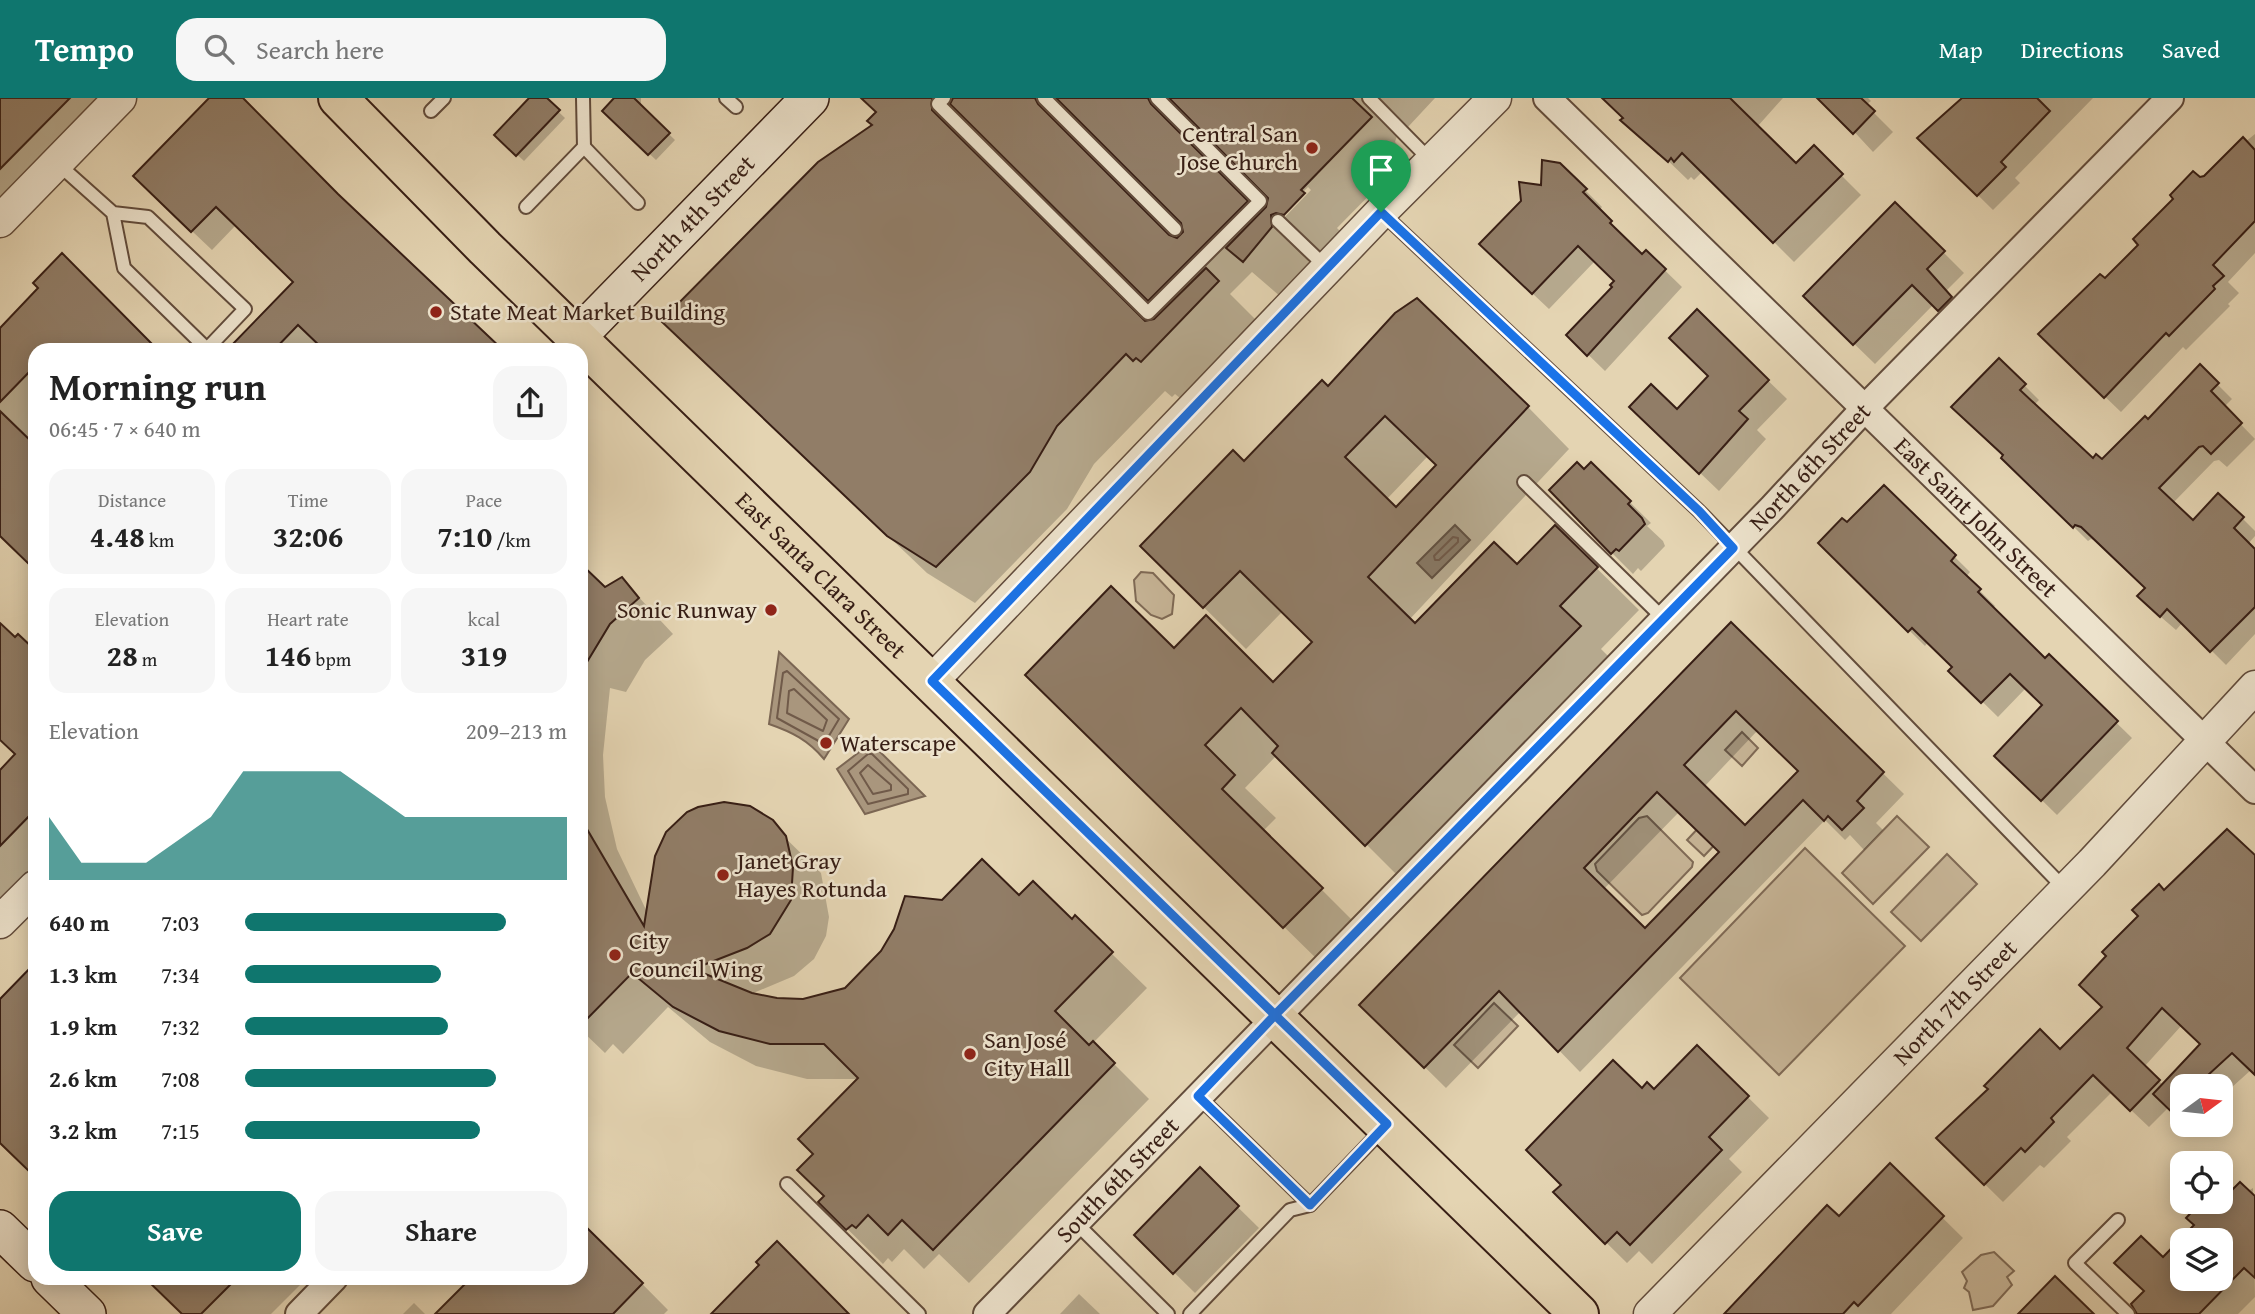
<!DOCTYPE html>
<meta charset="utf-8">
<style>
body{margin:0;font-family:"Gentium Book Plus",serif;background:#f6f6f6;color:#222;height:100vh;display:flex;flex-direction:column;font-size:26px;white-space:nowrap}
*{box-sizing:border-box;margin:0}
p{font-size:23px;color:#767676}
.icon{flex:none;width:38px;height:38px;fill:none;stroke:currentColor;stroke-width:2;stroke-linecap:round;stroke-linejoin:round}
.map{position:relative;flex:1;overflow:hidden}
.drawer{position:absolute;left:28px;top:245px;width:560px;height:942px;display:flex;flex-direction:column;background:#fff;border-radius:21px;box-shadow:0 4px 18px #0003}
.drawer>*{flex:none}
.needle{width:46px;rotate:75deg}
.fabs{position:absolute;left:2170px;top:976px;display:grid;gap:14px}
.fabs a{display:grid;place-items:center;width:63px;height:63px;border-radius:14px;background:#fff;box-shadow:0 4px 18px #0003;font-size:35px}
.pin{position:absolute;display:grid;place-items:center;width:60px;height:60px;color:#fff;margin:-72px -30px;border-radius:50% 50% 50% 0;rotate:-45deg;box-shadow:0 0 7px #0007}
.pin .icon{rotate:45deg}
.round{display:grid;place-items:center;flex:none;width:74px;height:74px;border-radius:21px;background:#f6f6f6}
.head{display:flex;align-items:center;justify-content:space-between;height:119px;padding:0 21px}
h1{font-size:38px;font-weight:600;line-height:52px}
.figures{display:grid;grid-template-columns:repeat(3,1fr);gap:10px;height:119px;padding:7px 21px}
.figures div{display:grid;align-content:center;border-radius:18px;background:#f6f6f6;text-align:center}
.figures b{font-size:30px;font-weight:600}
.figures small{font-size:19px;font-weight:400}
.figures p{font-size:19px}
.chart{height:196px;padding:14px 21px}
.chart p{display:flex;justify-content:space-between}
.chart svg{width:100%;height:126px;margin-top:7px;fill:#0f766e;opacity:.7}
.primary-button{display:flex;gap:14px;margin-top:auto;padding:14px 21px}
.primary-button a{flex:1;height:80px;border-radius:21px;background:#0f766e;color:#fff;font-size:28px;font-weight:600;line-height:80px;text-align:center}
.primary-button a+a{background:#f6f6f6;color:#222}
ul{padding:0 21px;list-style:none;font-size:23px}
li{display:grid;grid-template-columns:112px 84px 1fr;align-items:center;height:52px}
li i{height:18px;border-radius:9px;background:#0f766e}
header{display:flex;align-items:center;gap:42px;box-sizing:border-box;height:98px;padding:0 35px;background:#0f766e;color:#fff}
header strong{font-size:33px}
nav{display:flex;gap:38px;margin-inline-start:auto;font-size:24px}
.search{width:490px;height:63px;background:#f6f6f6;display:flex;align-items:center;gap:18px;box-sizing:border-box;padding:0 24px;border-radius:21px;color:#767676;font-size:26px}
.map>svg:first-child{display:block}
</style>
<header>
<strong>Tempo</strong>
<div class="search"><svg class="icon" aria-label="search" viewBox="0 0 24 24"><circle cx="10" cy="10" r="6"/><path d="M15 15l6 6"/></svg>Search here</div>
<nav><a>Map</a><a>Directions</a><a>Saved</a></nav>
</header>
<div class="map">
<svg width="2255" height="1216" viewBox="0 0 2255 1216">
<rect width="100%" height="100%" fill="#e4d4b2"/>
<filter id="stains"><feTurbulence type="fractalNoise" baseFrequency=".00286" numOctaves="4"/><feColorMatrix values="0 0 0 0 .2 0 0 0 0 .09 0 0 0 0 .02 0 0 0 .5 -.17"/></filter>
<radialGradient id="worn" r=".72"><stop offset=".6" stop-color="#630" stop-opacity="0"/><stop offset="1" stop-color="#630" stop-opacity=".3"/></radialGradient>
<!-- green -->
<g fill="#c7b597" stroke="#7f6a56" stroke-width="2">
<polygon points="1141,474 1153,475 1174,497 1172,516 1162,521 1151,517 1136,503 1134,482"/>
<polygon points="1742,634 1758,650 1742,668 1725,652"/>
<polygon points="1647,718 1693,764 1692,769 1648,815 1642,817 1597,773 1595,766 1639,720"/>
<polygon points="1897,718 1929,749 1873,806 1842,775"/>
<polygon points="1704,724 1721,740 1704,758 1687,742"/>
<polygon points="1805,750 1905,848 1779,977 1680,880"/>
<polygon points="1947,756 1977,786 1921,843 1891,814"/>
<polygon points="1494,905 1518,928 1478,970 1454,947"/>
<polygon points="1994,1154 2014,1173 2007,1179 2012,1187 1993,1208 1973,1212 1969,1194 1964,1190 1967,1183 1962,1174 1981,1157"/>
</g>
<!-- water -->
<g fill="#a9967d" stroke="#7b6653" stroke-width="2">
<polygon points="1455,427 1470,442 1432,480 1417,465"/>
<path d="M779 554 849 621 824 661C808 642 792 634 769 626Z"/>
<polygon points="871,645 925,698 865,716 837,671"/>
</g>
<!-- shadow -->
<g fill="#0003" fill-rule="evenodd">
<polygon points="0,0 126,0 0,127"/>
<polygon points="211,0 240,0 339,99 500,252 326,252 319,245 312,252 236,252 295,184 236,127 212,152 155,98"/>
<polygon points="531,0 544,0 565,20 524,63 496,37"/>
<polygon points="616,0 641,0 641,9 675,42 656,62 604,13"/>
<path d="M883 0H1435L1408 29 1398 35 1395 44 1408 58 1337 130 1341 134 1323 154 1315 151 1308 155 1309 168 1282 200 1252 174 1230 196 1256 222 1180 300 1175 296 1172 299 1165 293 1094 366 1067 411 975 505 927 475 701 260 874 27ZM1081 28 1090 31 1183 124 1185 133 1182 139H1168L1075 46 1074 32ZM1189 30 1202 31 1270 100 1268 110 1260 118 1188 46 1185 37ZM977 31 1163 215 1155 223H1142L969 52V38ZM1308 89 1311 92 1285 119 1282 116Z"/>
<polygon points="1618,0 1783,0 1757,29 1796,68 1814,50 1861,97 1794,164 1703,73 1694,82 1691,79 1688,82 1660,55 1658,57 1623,22 1625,20"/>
<polygon points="1823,0 1868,0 1871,3 1866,7 1893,34 1873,54"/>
<polygon points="1963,0 2093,0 2015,80 2020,85 1993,112 1920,40"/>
<polygon points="2255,36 2255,155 2228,184 2239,195 2228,206 2230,208 2186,252 2183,249 2121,314 2056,252 2105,183 2199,81"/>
<polygon points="1559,66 1602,109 1599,112 1626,142 1642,158 1646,154 1682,189 1605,273 1568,237 1614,189 1616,183 1595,163 1549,211 1498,163"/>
<polygon points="1895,106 1964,175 1946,193 1972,221 1960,233 1934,206 1875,266 1805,198"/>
<polygon points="1697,214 1787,301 1757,332 1766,341 1719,393 1650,327 1677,313 1711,278"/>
<polygon points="0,232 156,252 35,252 35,345 32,347 35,350 35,470 0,436"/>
<polygon points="1999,262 2039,302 2034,307 2093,363 2102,364 2148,324 2200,269 2232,301 2224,309 2255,341 2227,369 2219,362 2214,363 2173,405 2193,424 2219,397 2255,433 2255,438 2248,446 2255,454 2255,536 2226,567 2183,524 2176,532 2154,513 2147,490 2098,444 2091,441 2088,443 1953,309"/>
<path d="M1328 291 1528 309 1569 351 1409 522 1415 527 1517 469 1555 429 1639 512 1601 551 1621 571 1408 788 1277 657 1245 690 1276 720 1263 733 1363 833 1326 870 1070 618 1174 553 1273 586 1314 545 1282 514 1246 551 1142 448 1244 366ZM1428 358 1438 368 1396 412 1386 402Z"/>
<polygon points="1591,366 1651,425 1647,428 1663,443 1665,448 1641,473 1638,470 1633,476 1612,455 1584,373"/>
<polygon points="1884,389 1970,474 1966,479 1995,508 1992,511 2045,563 2049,559 2132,640 2057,717 1996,657 2044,607 2026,590 1998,619 1951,573 1955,569 1928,544 1925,548 1821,445 1847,427"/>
<polygon points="581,468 605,491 622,481 673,536 645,562 626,594 610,590 603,657 605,699 617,751 648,816 760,715 821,775 829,819 826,838 814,861 794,878 751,896 777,902 803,902 832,897 856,883 942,804 1019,800 1072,823 1075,820 1147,890 1093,945 1149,1001 969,1185 939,1156 924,1171 904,1151 892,1164 888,1160 883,1166 820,1104 826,1098 815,1056 860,981 807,981 756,968 710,944 668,909 623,956 613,946 605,955 581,932"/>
<path d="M1731 526 1904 696 1876 725 1883 732 1864 752 1850 737 1845 742 1825 722 1580 974 1521 913 1446 990 1362 907ZM1758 632 1800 673 1745 730 1704 689ZM1679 714 1721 754 1645 833 1603 792Z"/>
<polygon points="0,530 35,555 35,790 0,826 0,674 17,657 0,640"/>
<path d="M2255 761V975L2251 972 2221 999V989H2182V1022L2169 1009 2149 1029 2112 994 2067 1039 2071 1043 2044 1070 2040 1067 2003 1104 1938 1040 2060 954 2103 909 2164 795ZM2182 927 2202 947 2164 988 2144 969Z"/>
<polygon points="1697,949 1769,1020 1729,1061 1742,1074 1652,1166 1639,1153 1627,1165 1555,1094"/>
<polygon points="1890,1068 1963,1140 1891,1216 1726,1216 1839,1121"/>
<polygon points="1200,1072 1259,1130 1195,1195 1136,1137"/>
<path d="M2253 1090 2255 1199 2238 1216H2138L2146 1193 2163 1162 2211 1111 2213 1114ZM2182 1143H2221V1181H2182Z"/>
<polygon points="581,1124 668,1212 664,1216 438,1216 474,1180 581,1180"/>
<polygon points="148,1180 307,1180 271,1216 184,1216"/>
<polygon points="1079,1196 1100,1216 1060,1216"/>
<polygon points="414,1205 425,1216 403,1216"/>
</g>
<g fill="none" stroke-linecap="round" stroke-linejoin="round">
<!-- shore -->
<g stroke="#705a49" stroke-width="2">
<polygon points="1453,439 1458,440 1458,444 1439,462 1435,462 1434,458"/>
<polygon points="787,573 839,621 824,646 777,620 783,575"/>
<polygon points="794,591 827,622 823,633 787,615 789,593"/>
<polygon points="868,656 872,656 908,691 908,696 868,706 848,673"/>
<polygon points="868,667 891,687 891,692 873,696 860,675"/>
</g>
</g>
<!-- building -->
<g fill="#917d67" stroke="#371e15" stroke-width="2" fill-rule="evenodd">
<polygon points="0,0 70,0 0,71"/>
<polygon points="209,0 243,0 338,96 503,252 324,252 298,227 274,252 227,252 293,184 216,109 191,134 133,78"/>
<polygon points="529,0 547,0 560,12 516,58 494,37"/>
<polygon points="614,0 634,0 670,35 648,57 602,13"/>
<polygon points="861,0 932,0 932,12 1145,223 1154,221 1206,170 1219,183 1141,264 1136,260 1133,263 1126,256 1057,328 1030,374 936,469 887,438 661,223 818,64 872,27 867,23 876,14"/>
<polygon points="953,0 1035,0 1038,6 1169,137 1177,140 1183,134 1181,125 1056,0 1148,0 1151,6 1248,103 1148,203 950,6"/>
<polygon points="1169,0 1352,0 1372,19 1301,92 1305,95 1284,117 1276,115 1271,117 1272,129 1243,164 1226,150 1266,109 1268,100"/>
<polygon points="1602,0 1730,0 1796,65 1814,47 1843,76 1773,145 1682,55 1674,64 1671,60 1668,64 1620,22 1623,20"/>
<polygon points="1817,0 1861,0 1875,13 1853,36"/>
<polygon points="1962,0 2037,0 2050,13 2001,64 2006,69 1977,98 1917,40"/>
<polygon points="2243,39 2255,52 2255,123 2213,167 2224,178 2213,188 2215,191 2169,238 2166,235 2104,300 2038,236 2100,176 2105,180 2138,147 2133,141 2173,101 2170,97 2193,73 2200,79 2204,78"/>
<polygon points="1542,62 1560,65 1587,91 1583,94 1612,123 1610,125 1642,156 1646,152 1666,171 1587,258 1566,237 1612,189 1610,187 1614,183 1578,148 1532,196 1479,146 1521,103 1519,84 1541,87"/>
<polygon points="1895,104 1945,153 1927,171 1952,199 1938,213 1912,187 1853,247 1803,198"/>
<polygon points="62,155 158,252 35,252 35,268 0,304 0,230 38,190 33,185"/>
<path d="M1417 200 1529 308 1368 479 1415 525 1494 444 1517 466 1555 427 1598 469 1560 508 1581 528 1365 748 1272 655 1278 648 1241 610 1205 647 1235 677 1222 691 1323 790 1283 830 1025 577 1111 488 1174 550 1206 517 1273 584 1312 544 1240 473 1203 510 1140 448 1233 352 1244 363 1322 282 1328 288 1395 215ZM1385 318 1436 367 1396 409 1345 359Z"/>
<polygon points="1697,211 1769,282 1739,313 1748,321 1699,376 1629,309 1651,286 1677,311 1708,278 1669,240"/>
<polygon points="1999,260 2026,286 2020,292 2093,360 2096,356 2102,361 2145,318 2148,321 2200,266 2219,285 2211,293 2242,325 2211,356 2203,348 2199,349 2159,390 2193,422 2218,395 2244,419 2234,430 2255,451 2255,509 2210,554 2167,511 2160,519 2137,498 2145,490 2081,429 2075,427 2073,430 2001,360 2003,357 1951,309"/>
<polygon points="0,313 35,347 35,472 0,438"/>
<polygon points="1577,364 1584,371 1591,364 1631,403 1628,406 1642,420 1645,426 1619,453 1616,451 1611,456 1549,392"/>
<polygon points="1884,387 1956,457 1951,463 1981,491 1978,494 2045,560 2049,556 2118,623 2041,703 1994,658 2042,607 2010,576 1981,605 1948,573 1952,569 1912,530 1908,534 1818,445 1842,420 1847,424"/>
<polygon points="581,466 605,489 622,479 639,500 610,526 581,574"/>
<path d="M1731 524 1884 674 1857 703 1864 710 1842 732 1828 718 1824 723 1803 702 1558 954 1499 893 1424 970 1359 907ZM1736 613 1798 673 1745 727 1684 667ZM1657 694 1719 754 1645 830 1584 770Z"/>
<polygon points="0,525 15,539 18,536 35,552 35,712 0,748 0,672 15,656 0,642"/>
<polygon points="724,704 750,708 773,722 786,738 793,769 791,802 770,836 747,850 693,871 752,895 777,900 803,901 845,890 881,853 894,831 905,798 942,802 982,761 1019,797 1033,783 1072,821 1075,817 1113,854 1055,913 1089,947 1093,943 1115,965 933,1152 902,1122 888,1137 868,1117 856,1130 852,1127 846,1132 818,1104 824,1098 797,1072 813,1056 798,1041 858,980 824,946 770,946 719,933 673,909 632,875 581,927 581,721 644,828 655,758 666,734 687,714 698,709"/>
<polygon points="2227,731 2255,757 2255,977 2232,955 2195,989 2182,989 2182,1024 2153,996 2200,946 2162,910 2127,950 2160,982 2130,1013 2093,977 2051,1020 2054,1024 2025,1054 2021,1050 1984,1087 1936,1040 1988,991 1984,988 2040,931 2060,951 2102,909 2079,887 2106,858 2102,854 2138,818 2132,812 2159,786 2164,792"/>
<polygon points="35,865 35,1079 0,1045 0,901"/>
<polygon points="1697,947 1749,998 1709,1039 1722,1052 1630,1147 1617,1134 1605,1146 1553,1094 1561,1087 1526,1052 1613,962 1642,990 1647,984 1654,991"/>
<polygon points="1890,1065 1944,1118 1858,1208 1854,1204 1843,1216 1724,1216 1827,1107 1839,1118"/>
<polygon points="1200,1069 1239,1108 1173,1176 1134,1137"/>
<path d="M2240 1084 2255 1098V1180L2244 1170 2199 1216H2137L2131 1206 2144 1193 2114 1165 2141 1138 2163 1159 2194 1127 2186 1120 2201 1104 2213 1111ZM2182 1143H2221V1181H2182Z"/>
<polygon points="581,1124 643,1185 613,1216 435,1216 471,1180 581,1180"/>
<polygon points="777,1143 849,1216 711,1216 759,1167 756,1164"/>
<polygon points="2055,1178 2094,1216 2018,1216"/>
<polygon points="145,1180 237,1180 201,1216 182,1216"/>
</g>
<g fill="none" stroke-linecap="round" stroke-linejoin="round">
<defs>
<g id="service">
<polyline points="583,0 584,49"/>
<polyline points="726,0 736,9"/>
<polyline points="944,0 938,6 1148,215 1260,103 1157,0"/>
<polyline points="1044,0 1175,131"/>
<polyline points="1369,0 1431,63"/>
<polyline points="431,13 444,0"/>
<polyline points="57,65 113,115 148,119 245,211 207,251 124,170 113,115"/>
<polyline points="526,109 584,49 638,105"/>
<polyline points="1382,115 1699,413 2065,791"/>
<polyline points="1278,123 1326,169"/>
<polyline points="1524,384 1664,521"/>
<polyline points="1198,998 1310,1107"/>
<polyline points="787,1086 919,1216"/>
<polyline points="2118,1122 2075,1165 2128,1216"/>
<polyline points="1077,1126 1168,1216"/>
<polyline points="1190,1216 1290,1112 1310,1107 1382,1032"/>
</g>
<g id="minor">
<path id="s1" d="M1547 0 2255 692"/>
<polyline points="299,1216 334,1180"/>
<path id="s2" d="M987 1216 1772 410 1865 310 2170 0"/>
</g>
<g id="tertiary">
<polyline points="0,123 120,0"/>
<polyline points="932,583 1381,114 1495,0"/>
<polyline points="0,824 35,789"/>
<path id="s3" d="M1650 1216 2092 765 2255 589"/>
</g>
<g id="secondary">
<path id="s4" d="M577 239 810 0"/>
<polyline points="0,1131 35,1165"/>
<polyline points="50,1180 87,1216"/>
</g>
<g id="primary">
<path id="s5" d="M338 0 485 150 1579 1216"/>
</g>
</defs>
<!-- service casing -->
<use href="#service" stroke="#624c3c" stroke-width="16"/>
<!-- minor casing -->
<use href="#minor" stroke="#624c3c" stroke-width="30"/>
<!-- tertiary casing -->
<use href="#tertiary" stroke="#624c3c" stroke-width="35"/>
<!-- secondary casing -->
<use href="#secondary" stroke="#371e15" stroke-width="40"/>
<!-- primary casing -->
<use href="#primary" stroke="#371e15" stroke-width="42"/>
<!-- service -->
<use href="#service" stroke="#ede3cd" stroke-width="12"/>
<!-- minor -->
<use href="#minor" stroke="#ede3cd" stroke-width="26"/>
<!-- tertiary -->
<use href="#tertiary" stroke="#ede3cd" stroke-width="32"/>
<!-- secondary -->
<use href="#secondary" stroke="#ede3cd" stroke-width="37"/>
<!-- primary -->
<use href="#primary" stroke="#e4d4b2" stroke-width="38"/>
</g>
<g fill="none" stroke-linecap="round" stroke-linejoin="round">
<defs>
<polyline id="route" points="1381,114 932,583 1275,917 1198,998 1310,1107 1387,1026 1275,917 1733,450 1699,413 1381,114"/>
</defs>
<!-- route casing -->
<use href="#route" stroke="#fff" stroke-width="14"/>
<!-- route -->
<use href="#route" stroke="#1a73e8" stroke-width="9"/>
</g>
<!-- markers -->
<g fill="#8f2418" stroke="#ede3cd" stroke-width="2.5">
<circle cx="1312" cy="50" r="7"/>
<circle cx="436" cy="214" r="7"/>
<circle cx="771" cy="512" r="7"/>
<circle cx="826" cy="645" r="7"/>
<circle cx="723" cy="777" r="7"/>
<circle cx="615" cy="857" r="7"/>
<circle cx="970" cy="956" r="7"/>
</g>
<g text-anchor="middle" stroke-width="5" stroke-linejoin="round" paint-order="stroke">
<!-- poi labels -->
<g font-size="24" fill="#371e15" stroke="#ede3cd" text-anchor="start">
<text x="1298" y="44" text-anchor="end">Central San<tspan x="1298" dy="28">Jose Church</tspan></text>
<text x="450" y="222">State Meat Market Building</text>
<text x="757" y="520" text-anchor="end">Sonic Runway</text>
<text x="840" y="653">Waterscape</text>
<text x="737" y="771">Janet Gray<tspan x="737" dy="28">Hayes Rotunda</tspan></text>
<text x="629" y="851">City<tspan x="629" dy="28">Council Wing</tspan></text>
<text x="984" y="950">San José<tspan x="984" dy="28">City Hall</tspan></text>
</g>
<!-- street labels -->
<g font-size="24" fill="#371e15" stroke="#ede3cd">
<text dy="8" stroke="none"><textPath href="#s4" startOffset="166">North 4th Street</textPath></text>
<text dy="8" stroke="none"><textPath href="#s2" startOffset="1181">North 6th Street</textPath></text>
<text dy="8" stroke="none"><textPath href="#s1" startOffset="600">East Saint John Street</textPath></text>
<text dy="8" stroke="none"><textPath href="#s5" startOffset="679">East Santa Clara Street</textPath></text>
<text dy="8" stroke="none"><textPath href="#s3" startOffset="436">North 7th Street</textPath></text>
<text dy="8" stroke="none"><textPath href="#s2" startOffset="187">South 6th Street</textPath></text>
</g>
</g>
<rect width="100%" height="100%" filter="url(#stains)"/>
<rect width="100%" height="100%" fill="url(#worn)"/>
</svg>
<div class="fabs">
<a><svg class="needle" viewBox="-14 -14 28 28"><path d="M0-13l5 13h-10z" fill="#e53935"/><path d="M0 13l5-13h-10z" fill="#767676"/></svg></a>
<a><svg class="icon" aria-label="locate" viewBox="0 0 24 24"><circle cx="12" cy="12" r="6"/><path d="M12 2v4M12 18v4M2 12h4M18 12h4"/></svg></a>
<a><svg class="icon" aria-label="layers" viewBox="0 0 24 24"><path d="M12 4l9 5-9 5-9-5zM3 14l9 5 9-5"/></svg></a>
</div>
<div class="pin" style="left:1381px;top:114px;background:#1e9e55"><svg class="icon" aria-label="arrive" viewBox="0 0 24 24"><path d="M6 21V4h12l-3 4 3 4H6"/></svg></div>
<section class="drawer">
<div class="head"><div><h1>Morning run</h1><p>06:45 · 7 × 640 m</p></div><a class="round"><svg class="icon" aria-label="share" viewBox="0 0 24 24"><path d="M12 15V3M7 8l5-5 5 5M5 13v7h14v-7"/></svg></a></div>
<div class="figures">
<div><p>Distance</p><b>4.48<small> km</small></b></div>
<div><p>Time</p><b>32:06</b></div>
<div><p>Pace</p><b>7:10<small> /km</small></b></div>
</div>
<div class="figures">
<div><p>Elevation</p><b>28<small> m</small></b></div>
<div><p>Heart rate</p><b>146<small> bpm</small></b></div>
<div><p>kcal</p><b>319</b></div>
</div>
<div class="chart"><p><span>Elevation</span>209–213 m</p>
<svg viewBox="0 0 160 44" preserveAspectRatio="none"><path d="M0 44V22L10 38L20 38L30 38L40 30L50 22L60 6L70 6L80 6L90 6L100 14L110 22L120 22L130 22L140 22L150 22L160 22V44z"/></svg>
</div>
<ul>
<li><b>640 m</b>7:03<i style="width:81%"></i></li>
<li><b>1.3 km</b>7:34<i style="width:61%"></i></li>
<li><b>1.9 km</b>7:32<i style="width:63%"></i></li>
<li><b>2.6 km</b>7:08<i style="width:78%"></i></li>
<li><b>3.2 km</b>7:15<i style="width:73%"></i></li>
</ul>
<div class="primary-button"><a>Save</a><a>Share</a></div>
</section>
</div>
